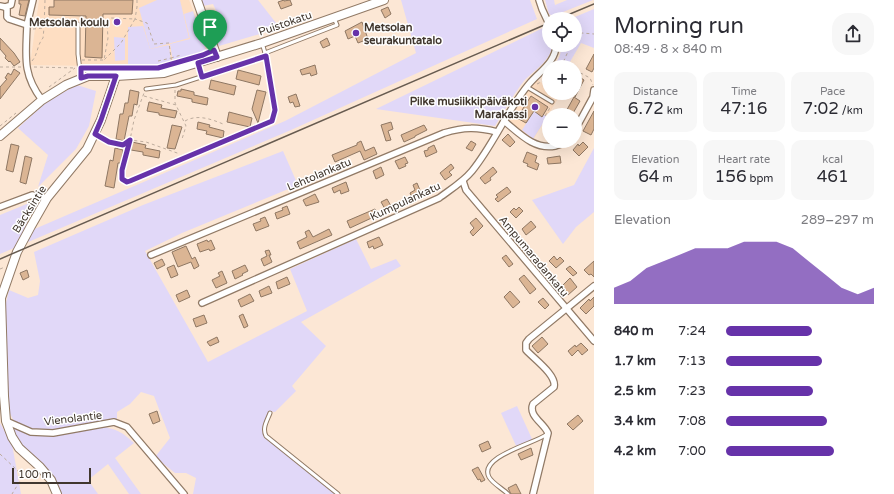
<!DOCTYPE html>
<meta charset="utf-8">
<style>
body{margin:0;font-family:"Varela Round",sans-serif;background:#f7f7f7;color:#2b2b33;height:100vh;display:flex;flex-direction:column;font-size:15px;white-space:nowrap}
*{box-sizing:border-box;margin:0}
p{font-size:13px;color:#7c7c81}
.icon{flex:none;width:22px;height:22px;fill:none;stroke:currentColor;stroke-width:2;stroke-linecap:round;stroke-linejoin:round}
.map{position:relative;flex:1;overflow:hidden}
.drawer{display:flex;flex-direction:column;background:#fff;width:300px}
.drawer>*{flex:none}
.fabs{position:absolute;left:542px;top:12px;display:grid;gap:8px}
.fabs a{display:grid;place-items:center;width:40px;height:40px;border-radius:50%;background:#fff;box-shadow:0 4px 16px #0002;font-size:20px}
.scale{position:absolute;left:12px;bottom:10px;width:79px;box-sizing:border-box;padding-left:4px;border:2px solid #41372e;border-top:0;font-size:11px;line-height:14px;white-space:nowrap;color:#41372e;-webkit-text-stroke:3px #fff;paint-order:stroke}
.pin{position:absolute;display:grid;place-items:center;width:34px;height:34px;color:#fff;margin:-41px -17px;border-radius:50% 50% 50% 0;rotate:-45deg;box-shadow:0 0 4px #0007}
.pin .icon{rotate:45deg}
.round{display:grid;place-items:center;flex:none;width:42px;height:42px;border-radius:16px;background:#f7f7f7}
.head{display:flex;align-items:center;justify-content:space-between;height:68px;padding:0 20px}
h1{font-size:22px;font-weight:600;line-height:30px}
.figures{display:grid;grid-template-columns:repeat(3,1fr);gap:6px;height:68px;padding:4px 20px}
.figures div{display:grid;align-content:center;border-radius:10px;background:#f7f7f7;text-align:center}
.figures b{font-size:17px;font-weight:600}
.figures small{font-size:11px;font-weight:400}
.figures p{font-size:11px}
.chart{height:112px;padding:8px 20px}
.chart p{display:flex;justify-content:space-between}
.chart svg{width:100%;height:72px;margin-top:4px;fill:#6632a9;opacity:.7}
ul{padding:0 20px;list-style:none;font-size:13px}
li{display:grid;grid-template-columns:64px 48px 1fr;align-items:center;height:30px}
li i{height:10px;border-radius:5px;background:#6632a9}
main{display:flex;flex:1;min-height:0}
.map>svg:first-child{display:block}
</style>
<main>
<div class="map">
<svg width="594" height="494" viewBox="0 0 594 494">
<rect width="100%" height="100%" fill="#fce7d5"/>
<!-- built -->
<g fill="#fedec2">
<polygon points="39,0 189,0 207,44 208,50 202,55 158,67 30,65"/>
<polygon points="537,80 544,84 549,81 549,93 558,93 559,97 533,140 508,121 529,89"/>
</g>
<!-- green -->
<g fill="#e1d8f8">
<polygon points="157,0 180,0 189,38 150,49 139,8"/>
<polygon points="201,0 258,0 280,28 219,46 211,24 220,19 213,4 203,6"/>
<polygon points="401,0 530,0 537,19 291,130 0,254 0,215 34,201 23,234 285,121 416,53"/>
<polygon points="545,0 554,0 555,5 567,0 593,0 553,16 549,14"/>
<path d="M594 9V48L581 43 567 67H553C558 61 562 53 561 45H575V19H570Z"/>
<polygon points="193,11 206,50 202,54 173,62 170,44 190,39 184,14"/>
<polygon points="143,26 150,49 169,45 171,62 157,66 128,65 128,27"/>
<path d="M545 27 549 36V45H552C552 60 533 71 524 81 513 95 504 111 495 126L376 109Z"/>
<polygon points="114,37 125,38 125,60 115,61"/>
<polygon points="77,85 96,91 89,126 76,149 38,187 48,155 18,128 49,100"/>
<polygon points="534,111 542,116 543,114 547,117 533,139 522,130"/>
<polygon points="594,148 594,212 576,227 563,244 532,200 574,185"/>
<path d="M283 151 298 185 182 233 145 251 208 362 307 311 290 269 356 239 371 269 396 259 401 266 301 322 326 346 292 386 296 391 275 412 269 411 262 429 264 437 335 494H193L196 478 186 473H175L155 457 170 438 154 396 141 392 130 404 117 412V421C93 425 33 439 14 421 12 418 10 413 8 410L5 307 9 290 28 298 38 295 40 281 34 252 143 205Z"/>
<polygon points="517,406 533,441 517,448 501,413"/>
<polygon points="0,423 12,444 21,494 0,494"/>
<path d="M104 427C119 430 123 433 134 443L115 458 141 494H129L108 464 88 480 98 494H60C56 470 40 466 26 450 20 444 17 436 12 429L16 428 26 433 43 436 67 434Z"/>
</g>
<!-- building -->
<g fill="#dbb594" stroke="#8e7763">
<polygon points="19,0 29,0 25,16 19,15 21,4 19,4"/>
<polygon points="54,0 133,0 132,14 103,14 102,58 85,57 86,16 49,15 49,7 54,7"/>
<polygon points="284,0 284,1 290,0 292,5 281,9 278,2"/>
<polygon points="388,7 391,14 385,18 381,10"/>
<polygon points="362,22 368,39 358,43 355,36 348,39 345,31"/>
<polygon points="0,38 14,53 20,62 14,66 10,61 9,62 5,58 6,56 0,49"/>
<polygon points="327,38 330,45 323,48 320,42"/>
<polygon points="594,54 594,68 592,72 586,69"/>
<polygon points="315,65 317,74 311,76 310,73 302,75 300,70"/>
<polygon points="14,69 20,73 0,99 0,87 7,79 5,78 8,73 11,75"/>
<polygon points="238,70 261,76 259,85 236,79"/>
<polygon points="578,76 584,80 575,97 575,82"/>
<polygon points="211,80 236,86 234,95 209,89"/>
<polygon points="181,89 194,92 194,95 208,98 207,105 192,102 192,99 177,96 178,91 181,91"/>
<polygon points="130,90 139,92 137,105 134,104 132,116 129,116 124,141 116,139 120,114 123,114 125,103 128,103"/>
<polygon points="257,90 266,92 258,123 252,109"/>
<polygon points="296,94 300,106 295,107 293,102 290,103 288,97"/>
<polygon points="531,96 548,107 542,117 534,111 526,123 517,118"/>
<polygon points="574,97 580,101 572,115 564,115"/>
<polygon points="149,102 162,105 161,108 177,111 175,118 159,115 159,113 147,111"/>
<polygon points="594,111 594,129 591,135 583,131"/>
<polygon points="229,112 252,118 250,127 227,122"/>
<polygon points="198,122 210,125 209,127 224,131 223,138 206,134 207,131 197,129"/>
<polygon points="391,122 393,129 388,131 391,140 386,141 381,125"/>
<polygon points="172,125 182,127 175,149 167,148"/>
<polygon points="424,125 427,130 415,136 415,137 404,142 401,135"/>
<polygon points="508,134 515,142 510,147 502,140"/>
<polygon points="361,141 365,151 374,147 377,154 364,160 360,151 335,162 332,155 357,145 357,143"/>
<polygon points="471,141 476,144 472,151 466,148"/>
<polygon points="132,142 146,145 145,148 160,151 159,158 143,155 143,152 131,150"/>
<polygon points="583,142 588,147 579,156 573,150 578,144 579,146"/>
<polygon points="11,144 19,146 13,172 6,170"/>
<polygon points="434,145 437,152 426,157 424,151 428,150 428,148"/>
<polygon points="115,148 123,150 121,163 118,163 114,188 105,186 110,160 113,161"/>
<polygon points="527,152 537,156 535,162 539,164 537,170 527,166 528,164 523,162"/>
<polygon points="25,156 32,158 26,184 20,182"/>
<polygon points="560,156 561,163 548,164 547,158"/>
<polygon points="405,157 408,163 405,164 406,166 399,169 395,161"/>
<polygon points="451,164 454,168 449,172 452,175 445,180 440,173"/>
<polygon points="381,167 384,175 376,179 373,171"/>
<polygon points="493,167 497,172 490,178 491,180 485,184 480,178"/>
<polygon points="346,182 349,191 341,194 340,190 334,193 332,188"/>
<polygon points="417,183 422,195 413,200 410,193 415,190 413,185"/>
<polygon points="507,187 511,192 498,202 495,199 498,197 496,195"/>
<polygon points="315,194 319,202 306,206 303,200"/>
<polygon points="387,199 391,206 385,209 381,202"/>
<polygon points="287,206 290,214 277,219 275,213 283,210 282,208"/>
<polygon points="519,207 523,211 516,218 510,212 514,208 516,210"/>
<polygon points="375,209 378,215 350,228 347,221"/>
<polygon points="265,217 269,226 256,231 253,224 261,221 260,219"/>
<polygon points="476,218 483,226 473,236 470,232 474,228 470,223"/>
<polygon points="531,221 536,227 526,235 522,229"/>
<polygon points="329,229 332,235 300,249 297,242 307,237 305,232 309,230 313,237"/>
<polygon points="379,237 383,245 374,249 373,246 369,248 367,242"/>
<polygon points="207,240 208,242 211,240 215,249 210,251 209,249 200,252 197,244"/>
<polygon points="186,246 192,259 195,257 199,266 194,269 191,262 178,267 172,252"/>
<polygon points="269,250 271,255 269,255 272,262 264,266 261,259 267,256 265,251"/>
<polygon points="506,255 513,264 509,267 502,258"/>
<polygon points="554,256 557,260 560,257 564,261 556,268 549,261"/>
<polygon points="162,259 165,265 157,269 154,263"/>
<polygon points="594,261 594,277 591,274 589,275 584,270"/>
<polygon points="174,265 178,275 171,278 167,268"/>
<polygon points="245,265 248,271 242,274 243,275 235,279 232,271"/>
<polygon points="570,266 577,273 573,276 566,269"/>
<polygon points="27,270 29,277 23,280 20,273"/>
<polygon points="222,271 227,283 216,288 212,280 220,276 218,273"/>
<polygon points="524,275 536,289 530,294 519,279"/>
<polygon points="287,277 290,284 278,289 276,282"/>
<polygon points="570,278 577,287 568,295 561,287"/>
<polygon points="269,286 272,293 261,297 259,291"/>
<polygon points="187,290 190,297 179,302 176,295"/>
<polygon points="510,291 520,302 513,308 504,297"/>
<polygon points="250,294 254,301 241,307 238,300"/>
<polygon points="594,297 594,306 586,314 580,308 589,299 590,301"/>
<polygon points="543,298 549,305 545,309 538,302"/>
<polygon points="243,314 248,326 244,328 239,316"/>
<polygon points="204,315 207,323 196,327 193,319"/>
<polygon points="217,337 219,342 210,346 207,342"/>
<polygon points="542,337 548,344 538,353 532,346"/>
<polygon points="581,343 588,350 582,355 578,350 572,356 568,351 575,345 576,347"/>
<polygon points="157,411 160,421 153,424 149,414"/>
<polygon points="578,415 583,421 573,430 567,424"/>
<polygon points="488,441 491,448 482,452 479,445"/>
<polygon points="531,448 533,455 521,460 518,454"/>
<polygon points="478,467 485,480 481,482 480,479 478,480 472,470"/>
<polygon points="516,484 521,494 511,494 508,488"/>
</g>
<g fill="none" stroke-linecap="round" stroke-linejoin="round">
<defs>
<g id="lane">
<polyline points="204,16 210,13"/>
<polyline points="78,24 78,54 81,79"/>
<polyline points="265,53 337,25 334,18"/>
<polyline points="198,63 202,77"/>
<polyline points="527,87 552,102"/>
<polyline points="146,89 176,85 266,56"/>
<polyline points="130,181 272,121 275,110 266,56 262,43"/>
<path d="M270 413C267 421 262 428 266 436L338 494"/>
<path d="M508 494C503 489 492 483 489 477 478 456 537 443 547 434"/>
</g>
<g id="street">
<polyline points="539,0 542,9 549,24"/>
<path d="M0 6 5 7 7 9V17L9 19 27 25C26 56 22 74 42 100"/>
<polyline points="5,7 11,5 12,0"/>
<polyline points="27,25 33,0"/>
<path d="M504 121C519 133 534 150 555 146 559 145 562 144 566 141"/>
<polyline points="575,130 593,97 594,90"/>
<polyline points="463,181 466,190 594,341"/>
<polyline points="0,207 32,195 47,198"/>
<path d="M151 255 444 133C464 127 477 127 497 132"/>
<path d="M202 303 439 198C451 189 463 182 472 171 494 144 507 110 529 84 539 72 556 62 556 45"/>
<polyline points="6,421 31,432 53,433 114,422 127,427 184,494"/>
<path d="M533 494 548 433C544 423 528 416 533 404L554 387C557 375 534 359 526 350V343L529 339 594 286"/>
</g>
<g id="secondary">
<polyline points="197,0 217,57"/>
<polyline points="0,136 42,100 66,85 88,76 116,76 164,73 262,43 384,0"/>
<polyline points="57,494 51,480 40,467 19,448 12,437 6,421 4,396 1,298 17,252 31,226 47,198 87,149 101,120 116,76"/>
</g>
</defs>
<!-- lane casing -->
<use href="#lane" stroke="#917a66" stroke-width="5"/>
<!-- street casing -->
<use href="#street" stroke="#917a66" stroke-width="8"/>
<!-- secondary casing -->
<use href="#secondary" stroke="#917a66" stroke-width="10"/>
<!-- path -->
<g stroke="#bdac9d" stroke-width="1" stroke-dasharray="3 3" stroke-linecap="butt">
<polyline points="137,0 137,7 135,19 147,23 154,44 169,43 171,58 181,55"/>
<polyline points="33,29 44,28 45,0"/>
<polyline points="575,36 582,33 594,34"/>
<polyline points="82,60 104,60 108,38 107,23 111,18 135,19 121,43 104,60"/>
<path d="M32 61C38 54 37 45 43 38L44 28"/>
<polyline points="158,61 171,58 172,63"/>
<polyline points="563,63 570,67"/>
<polyline points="0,67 22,67"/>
<polyline points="34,67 76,68"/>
<polyline points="561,67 571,45"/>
<polyline points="84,68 134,68"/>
<polyline points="575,70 590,78 593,85"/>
<polyline points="537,84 549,78"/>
<polyline points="49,87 75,68"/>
<polyline points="175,90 175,103 186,126 182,139"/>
<polyline points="144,96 176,105"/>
<polyline points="545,116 551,106"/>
<path d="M185 121C197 114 211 119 223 124"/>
<polyline points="0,126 16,113"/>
<polyline points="101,137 109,142 123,145 130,140 134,120 144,93"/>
<polyline points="125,181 122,179 122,170 130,140 146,142 180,154"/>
<polyline points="0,269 5,267"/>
<polyline points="0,454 19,472 20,481 12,494"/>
</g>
<!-- lane -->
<use href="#lane" stroke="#fff" stroke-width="3"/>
<!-- street -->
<use href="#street" stroke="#fff" stroke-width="5.5"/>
<!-- secondary -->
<use href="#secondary" stroke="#fff" stroke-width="8"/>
<!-- rail -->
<g stroke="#675b50" stroke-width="1.5">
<polyline points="558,19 594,4"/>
<polyline points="0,259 549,23"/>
</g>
</g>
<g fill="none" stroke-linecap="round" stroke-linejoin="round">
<defs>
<polygon id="route" points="214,50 217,57 198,63 202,77 266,56 275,110 272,121 130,181 127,182 122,179 122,170 130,140 123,145 109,142 95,134 101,120 116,76 88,76 81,78 81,68 158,68 203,55"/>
</defs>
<!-- route casing -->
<use href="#route" stroke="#fff" stroke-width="8"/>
<!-- route -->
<use href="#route" stroke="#6632a9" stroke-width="5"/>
</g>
<!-- markers -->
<g fill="#6632a9" stroke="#fff" stroke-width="1.5">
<circle cx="117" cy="22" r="4"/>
<circle cx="356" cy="33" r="4"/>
<circle cx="535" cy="107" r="4"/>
</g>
<g text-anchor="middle" stroke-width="3" stroke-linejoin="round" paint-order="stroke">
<!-- poi labels -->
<g font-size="11" font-weight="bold" fill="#41372e" stroke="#fff" text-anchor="end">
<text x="109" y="26">Metsolan koulu</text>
<text x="364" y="31" text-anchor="start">Metsolan<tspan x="364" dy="13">seurakuntatalo</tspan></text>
<text x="527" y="105">Pilke musiikkipäiväkoti<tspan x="527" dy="13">Marakassi</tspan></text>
</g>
<!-- street labels -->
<g font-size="11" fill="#41372e" stroke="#fff">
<text transform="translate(285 23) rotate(-19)" y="4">Puistokatu</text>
<text transform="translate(319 174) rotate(-23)" y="4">Lehtolankatu</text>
<text transform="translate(405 201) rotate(-25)" y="4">Kumpulankatu</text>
<text transform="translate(29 209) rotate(-58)" y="4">Bäcksintie</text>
<text transform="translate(534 256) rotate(50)" y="4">Ampumaradankatu</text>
<text transform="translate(73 418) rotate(-7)" y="4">Vienolantie</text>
</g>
</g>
</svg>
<div class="fabs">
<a><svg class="icon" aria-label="locate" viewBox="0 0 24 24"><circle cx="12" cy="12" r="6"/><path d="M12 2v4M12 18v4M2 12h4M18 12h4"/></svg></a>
<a>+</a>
<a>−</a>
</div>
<div class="scale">100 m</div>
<div class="pin" style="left:210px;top:51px;background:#1e9e55"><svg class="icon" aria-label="arrive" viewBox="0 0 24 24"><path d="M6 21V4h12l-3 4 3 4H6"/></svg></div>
</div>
<section class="drawer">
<div class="head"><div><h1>Morning run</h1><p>08:49 · 8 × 840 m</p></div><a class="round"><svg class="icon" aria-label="share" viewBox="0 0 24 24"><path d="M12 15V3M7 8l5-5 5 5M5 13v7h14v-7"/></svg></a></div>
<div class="figures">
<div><p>Distance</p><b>6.72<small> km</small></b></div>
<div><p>Time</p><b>47:16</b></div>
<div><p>Pace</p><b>7:02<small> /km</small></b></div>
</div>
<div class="figures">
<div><p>Elevation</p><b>64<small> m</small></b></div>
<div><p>Heart rate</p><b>156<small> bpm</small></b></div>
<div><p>kcal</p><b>461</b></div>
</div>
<div class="chart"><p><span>Elevation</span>289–297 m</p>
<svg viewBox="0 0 160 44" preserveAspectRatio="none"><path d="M0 44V34L10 30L20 22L30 18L40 14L50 10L60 10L70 10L80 6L90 6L100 6L110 10L120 18L130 26L140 34L150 38L160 34V44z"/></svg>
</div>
<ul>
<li><b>840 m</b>7:24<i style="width:58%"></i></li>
<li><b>1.7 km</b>7:13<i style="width:65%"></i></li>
<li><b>2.5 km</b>7:23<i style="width:59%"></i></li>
<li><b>3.4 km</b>7:08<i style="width:68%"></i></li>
<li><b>4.2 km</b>7:00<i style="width:73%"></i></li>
</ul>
</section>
</main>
